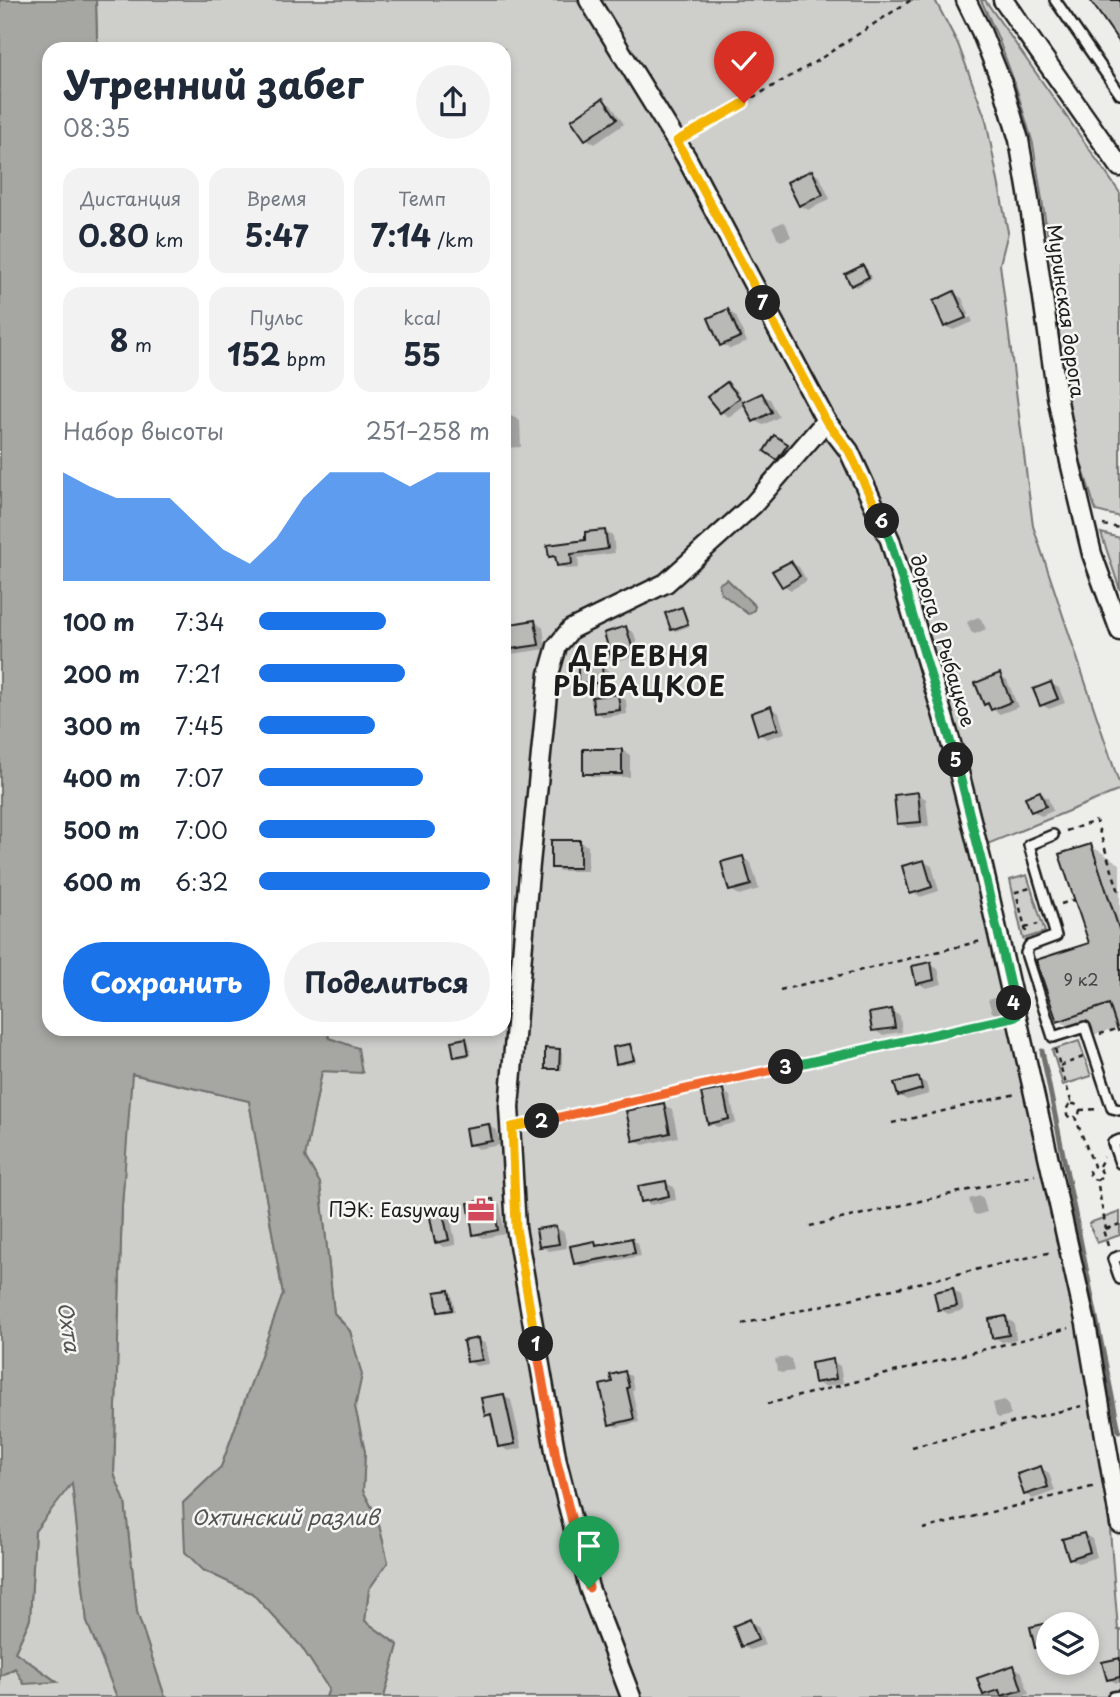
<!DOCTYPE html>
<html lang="ru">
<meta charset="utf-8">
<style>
body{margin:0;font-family:"Playpen Sans",sans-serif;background:#f2f2f3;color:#1f2937;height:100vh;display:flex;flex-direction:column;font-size:26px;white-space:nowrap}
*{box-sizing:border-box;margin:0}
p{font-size:23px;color:#747a83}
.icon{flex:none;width:38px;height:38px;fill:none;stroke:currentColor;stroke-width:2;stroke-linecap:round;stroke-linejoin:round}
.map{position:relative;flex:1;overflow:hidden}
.details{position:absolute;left:42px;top:42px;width:469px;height:994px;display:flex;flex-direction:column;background:#fff;border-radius:21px;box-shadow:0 4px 10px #0003}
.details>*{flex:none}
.buttons{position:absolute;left:1036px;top:1612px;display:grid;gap:14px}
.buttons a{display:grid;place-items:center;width:63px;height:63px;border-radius:50%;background:#fff;box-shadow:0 4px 10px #0003;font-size:35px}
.pin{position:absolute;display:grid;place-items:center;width:60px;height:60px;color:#fff;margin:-72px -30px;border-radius:50% 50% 50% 0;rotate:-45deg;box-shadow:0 0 7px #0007}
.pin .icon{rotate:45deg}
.km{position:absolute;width:35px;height:35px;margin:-18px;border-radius:50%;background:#222;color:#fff;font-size:19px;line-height:35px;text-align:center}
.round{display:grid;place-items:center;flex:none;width:74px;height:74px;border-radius:37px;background:#f2f2f3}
.head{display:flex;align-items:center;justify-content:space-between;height:119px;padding:0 21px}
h1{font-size:38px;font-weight:700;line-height:52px}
.stats{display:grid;grid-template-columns:repeat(3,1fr);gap:10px;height:119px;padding:7px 21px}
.stats div{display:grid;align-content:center;border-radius:18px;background:#f2f2f3;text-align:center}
.stats b{font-size:30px;font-weight:700}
.stats small{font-size:19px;font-weight:400}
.stats p{font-size:19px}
.chart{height:196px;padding:14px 21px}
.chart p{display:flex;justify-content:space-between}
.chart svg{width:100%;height:126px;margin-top:7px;fill:#1a73e8;opacity:.7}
.cta{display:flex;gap:14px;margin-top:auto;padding:14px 21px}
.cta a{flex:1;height:80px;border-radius:42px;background:#1a73e8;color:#fff;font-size:28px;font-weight:700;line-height:80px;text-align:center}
.cta a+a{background:#f2f2f3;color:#1f2937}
ul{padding:0 21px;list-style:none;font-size:23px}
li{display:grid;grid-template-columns:112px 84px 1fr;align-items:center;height:52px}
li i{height:18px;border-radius:9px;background:#1a73e8}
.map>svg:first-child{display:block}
</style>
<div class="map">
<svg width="1120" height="1697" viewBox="0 0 1120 1697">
<rect width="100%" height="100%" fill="#edede9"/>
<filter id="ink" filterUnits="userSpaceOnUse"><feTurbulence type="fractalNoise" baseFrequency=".0143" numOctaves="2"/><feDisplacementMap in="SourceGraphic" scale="14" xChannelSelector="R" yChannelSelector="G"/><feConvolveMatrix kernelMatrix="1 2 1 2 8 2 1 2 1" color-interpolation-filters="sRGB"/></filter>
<g filter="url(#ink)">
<!-- green -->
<g fill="#cececb" stroke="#757574" stroke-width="2" fill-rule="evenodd">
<path d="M96 0H935L958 44 986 120 1008 232 1000 264 1033 526 1120 786V790L970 851 1012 1023 1080 1337 1107 1492 1118 1630H1120V1697H384L398 1645 365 1621 369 1589 388 1562 377 1517 363 1491 365 1452 355 1407 361 1375 350 1331 334 1313 320 1183 305 1157 322 1071 362 1072 329 1038 327 1029H504V49H101L97 39ZM1048 1624H1087V1662H1048Z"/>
<polygon points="981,0 985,0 1120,193 1120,517 1096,511 1077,450 1064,382 1051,256 1033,144 1015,84 998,38"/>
<polygon points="1101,533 1120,538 1120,590"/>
<polygon points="1027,875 1045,932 1023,939 1010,880"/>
<polygon points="1079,1041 1091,1076 1063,1085 1052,1050"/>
<polygon points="131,1074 249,1101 283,1294 221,1467 183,1503 203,1570 252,1593 301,1646 329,1689 326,1697 165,1697 137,1612 125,1502 114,1474 122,1206"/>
<polygon points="1120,1212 1120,1235 1097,1243 1089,1223"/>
<polygon points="72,1482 87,1622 117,1697 0,1697 0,1676 16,1668 56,1681 15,1652 30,1619 35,1531"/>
</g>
<!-- water -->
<g fill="#a6a6a3" stroke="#6f6f6d" stroke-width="2">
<polygon points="0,0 96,0 97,39 101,49 49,49 49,1029 327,1029 329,1038 358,1048 362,1073 322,1071 305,1157 320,1183 334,1313 350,1331 362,1375 355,1407 365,1452 363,1491 377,1517 388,1562 369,1589 365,1621 398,1645 384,1697 326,1697 329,1689 301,1646 252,1593 203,1570 185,1552 183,1503 221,1467 283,1294 249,1101 132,1074 122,1206 114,1474 125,1502 137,1612 165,1697 117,1697 87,1622 72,1483 35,1531 30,1619 15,1652 57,1682 24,1684 15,1668 0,1676"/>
<polygon points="727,579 755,606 754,610 748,614 721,593 719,584"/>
</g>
<!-- shadow -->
<g fill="#0003">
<polygon points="603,101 611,105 624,124 595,144 587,139"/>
<polygon points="812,172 820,177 830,199 808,210 800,205"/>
<polygon points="783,222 786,224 791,237 781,241 778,239 772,227"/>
<polygon points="863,267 867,269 872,279 856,287 853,285"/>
<polygon points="954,293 962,298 969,314 948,323 948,327 971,317 973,322 953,330 945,326"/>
<polygon points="728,311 736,316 747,342 730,349 722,344"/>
<polygon points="728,384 736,389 746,403 762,395 770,399 779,417 763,425 755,421 746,404 729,417 721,412"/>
<polygon points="512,416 520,421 521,447 504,448 504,417"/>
<polygon points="775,437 790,447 781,460 766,450"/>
<polygon points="605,532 613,536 615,553 578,558 579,568 566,569 558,565 558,560 550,556 587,541"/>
<polygon points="791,563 799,567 807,581 791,590 783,585"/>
<polygon points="681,609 685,611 690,626 676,631 673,629"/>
<polygon points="978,617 981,619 986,629 975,634 971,632 967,622"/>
<polygon points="535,622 543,627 546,649 511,654 504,650 504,627"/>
<polygon points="626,628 634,633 640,654 621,660 613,656"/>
<polygon points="602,666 610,671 610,686 588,687 580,682"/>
<polygon points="999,675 1007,680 1018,707 1000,714 985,704"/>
<polygon points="1050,683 1059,688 1065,703 1049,709 1041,704"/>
<polygon points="618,696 626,700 627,714 604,717 596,712"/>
<polygon points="771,708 779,713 785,733 767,739 759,734"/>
<polygon points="622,750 630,755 630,777 593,777 585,773"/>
<polygon points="1040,793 1048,798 1053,811 1041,816 1033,811"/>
<polygon points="918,794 926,799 929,826 907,828 899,823"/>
<polygon points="580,842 588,846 588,871 560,871 552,867"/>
<polygon points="1091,846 1120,864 1120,1032 1118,1027 1087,1037 1058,1020 1091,944"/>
<polygon points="743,858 751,863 759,889 739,895 731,890"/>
<polygon points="924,862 932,866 939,891 920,897 912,892"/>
<polygon points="930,964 938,969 942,984 926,988 918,983"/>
<polygon points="504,983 508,983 516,987 514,1012 504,1011"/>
<polygon points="1000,996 1008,1001 1011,1013 1000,1017 992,1012 988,1000"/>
<polygon points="891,1011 900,1016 902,1032 882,1035 874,1030"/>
<polygon points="465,1040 469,1042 471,1056 459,1058 456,1056"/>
<polygon points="630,1046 633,1048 636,1062 621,1065 618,1063"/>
<polygon points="559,1051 562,1053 562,1070 550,1070 547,1068"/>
<polygon points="918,1079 926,1083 929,1094 907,1100 899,1095"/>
<polygon points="722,1091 730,1096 736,1123 717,1127 709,1122"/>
<polygon points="663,1105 672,1109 678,1137 643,1145 635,1140"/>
<polygon points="489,1126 497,1130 500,1145 478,1149 470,1144"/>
<polygon points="665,1183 674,1187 676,1200 651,1205 643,1201"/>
<polygon points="980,1196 983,1198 987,1212 977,1215 973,1213 969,1199"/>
<polygon points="492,1201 500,1205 505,1234 483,1238 475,1234"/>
<polygon points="442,1211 450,1216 456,1245 444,1247 436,1242"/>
<polygon points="556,1228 564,1232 567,1248 549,1251 541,1246"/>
<polygon points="632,1240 638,1243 641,1256 582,1267 575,1263 594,1243 600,1246"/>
<polygon points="953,1290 961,1295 964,1310 948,1314 940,1309"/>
<polygon points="449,1292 452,1294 455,1311 444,1313 440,1311"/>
<polygon points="1005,1318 1014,1323 1016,1339 1002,1342 994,1337"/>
<polygon points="478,1340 486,1344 489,1364 476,1366 468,1361"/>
<polygon points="788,1357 791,1359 794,1371 781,1373 777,1371 775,1359"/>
<polygon points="832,1361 840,1366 843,1383 824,1387 816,1382"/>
<polygon points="625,1373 631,1376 634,1390 632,1390 639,1422 617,1427 611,1424 614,1383"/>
<polygon points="503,1396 511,1400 522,1448 508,1451 500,1446 493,1418 486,1414"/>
<polygon points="1004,1400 1007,1402 1011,1415 999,1418 996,1416 993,1403"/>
<polygon points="1041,1468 1049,1473 1055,1491 1033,1499 1025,1494"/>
<polygon points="1083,1534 1092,1539 1097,1557 1078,1563 1070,1558"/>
<polygon points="750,1621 758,1626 765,1645 750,1650 742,1646"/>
<polygon points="1048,1625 1048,1651 1044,1652 1036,1647 1032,1628"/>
<polygon points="1120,1660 1120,1683 1116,1683 1108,1679"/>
<polygon points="1014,1667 1022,1672 1029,1694 1019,1697 1006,1697 1003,1695 990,1697 984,1694"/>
</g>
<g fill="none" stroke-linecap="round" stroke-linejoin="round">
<!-- stream -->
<polyline stroke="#6f6f6d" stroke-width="5" points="1042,1051 1119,1431"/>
</g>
<!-- building -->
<g fill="#b9b9b6" stroke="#1c1c1c" stroke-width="2">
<polygon points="1090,0 1120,0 1120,43"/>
<polygon points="603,98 617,119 585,140 571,120"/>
<polygon points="812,170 823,195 799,206 787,182"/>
<polygon points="863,265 869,277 851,286 845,274"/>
<polygon points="954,291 966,318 944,327 933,301"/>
<polygon points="728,309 740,337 720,346 708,318"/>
<polygon points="727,382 740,398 720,413 707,397"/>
<polygon points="762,393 772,412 753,422 743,402"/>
<polygon points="774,435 788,444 777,460 764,451"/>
<polygon points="605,530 608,549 571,554 572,564 557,566 555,556 549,557 547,545 585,540 585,532"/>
<polygon points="791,561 800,576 782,587 772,571"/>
<polygon points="682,607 688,624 671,630 665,613"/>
<polygon points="535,620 539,645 504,650 504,625"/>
<polygon points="626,626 633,650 611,657 604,633"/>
<polygon points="578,665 602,665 603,683 578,683"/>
<polygon points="1000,673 1011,702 991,710 988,703 984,705 975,683"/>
<polygon points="1051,682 1058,699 1040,706 1033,689"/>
<polygon points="618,694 620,710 594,713 592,697"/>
<polygon points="771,706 778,729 758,735 751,713"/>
<rect x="583" y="749" width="39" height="25"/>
<polygon points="1040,791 1046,806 1031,812 1025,797"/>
<polygon points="918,792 921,822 897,824 894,795"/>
<rect x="551" y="840" width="29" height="28"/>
<polygon points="1091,844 1120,932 1120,1030 1118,1031 1109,1004 1057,1022 1036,960 1089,943 1059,854"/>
<polygon points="743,856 751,885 729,891 721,862"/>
<polygon points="924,860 932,887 910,894 902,866"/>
<polygon points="931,962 934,980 916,984 912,966"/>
<polygon points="892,1009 895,1028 872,1031 869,1013"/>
<polygon points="466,1038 469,1054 454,1057 451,1041"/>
<polygon points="630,1044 634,1060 616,1064 613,1047"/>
<polygon points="545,1048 560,1049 559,1069 545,1069"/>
<polygon points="919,1077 922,1089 898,1096 894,1083"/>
<polygon points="723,1089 729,1119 708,1124 701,1093"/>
<polygon points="664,1103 670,1133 633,1141 626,1111"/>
<polygon points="489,1124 492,1141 468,1145 465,1128"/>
<polygon points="666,1181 669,1196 641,1202 638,1186"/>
<polygon points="493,1199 498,1230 473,1235 468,1203"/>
<polygon points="442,1209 449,1240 435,1243 429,1212"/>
<polygon points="556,1226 559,1244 539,1247 536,1229"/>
<polygon points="632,1238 635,1253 574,1264 570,1246 595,1241 596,1246"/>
<polygon points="953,1288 957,1306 938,1310 934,1292"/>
<polygon points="449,1290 452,1310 438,1312 435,1292"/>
<polygon points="1006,1316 1009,1335 992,1338 989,1319"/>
<polygon points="478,1338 482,1360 467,1362 463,1341"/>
<polygon points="833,1359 836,1379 814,1383 811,1363"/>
<polygon points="625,1371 629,1387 627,1388 634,1419 609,1425 600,1385 612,1382 610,1375"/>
<polygon points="504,1394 515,1444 498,1447 491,1414 485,1416 481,1398"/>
<polygon points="1041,1466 1048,1487 1024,1495 1017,1474"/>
<polygon points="1084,1533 1090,1552 1069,1559 1062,1539"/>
<polygon points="750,1619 758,1640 741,1647 733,1626"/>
<polygon points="1048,1623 1048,1645 1035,1648 1030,1627"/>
<polygon points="1120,1658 1120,1677 1107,1680 1102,1662"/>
<polygon points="1014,1665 1022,1690 1001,1696 999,1690 983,1695 977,1678"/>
</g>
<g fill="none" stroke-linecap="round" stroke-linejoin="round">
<defs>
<g id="service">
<polyline points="1055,0 1120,94"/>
<polyline points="1053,835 1029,845 1056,936 1029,946 1026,953 1053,1037 1085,1027 1112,1108 1120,1110"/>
<polyline points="1120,1140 1113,1143 1120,1163"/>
<polyline points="1120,1256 1113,1259 1120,1279"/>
<polyline points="1113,1697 1120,1696"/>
</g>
<g id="minor">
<polyline points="589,0 686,157 826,421 849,451 890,540 954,753 982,863 1086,1324 1120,1524"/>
<polyline points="966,0 981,31 1003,86 1019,140 1028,193 1057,396 1070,462 1092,554 1120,631"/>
<polyline points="1003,0 1120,167"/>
<polyline points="631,1697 589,1588 557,1462 516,1228 509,1107 528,884 549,674 557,646 571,629 666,583 753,505 826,421"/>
</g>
</defs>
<!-- service casing -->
<use href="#service" stroke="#1c1c1c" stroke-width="14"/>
<!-- minor casing -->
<use href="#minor" stroke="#1c1c1c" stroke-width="23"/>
<!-- path -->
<g stroke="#1c1c1c" stroke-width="2.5" stroke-dasharray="5 5" stroke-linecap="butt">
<polyline points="692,132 812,64 911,0"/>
<polyline points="1103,525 1120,528"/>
<polyline points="1066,831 1096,821 1120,895"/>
<polyline points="1061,904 1074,900"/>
<polyline points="1025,928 1038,924"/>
<polyline points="1026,932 1016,892 1030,888"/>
<polyline points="780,990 981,941"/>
<polyline points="1100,1034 1117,1029"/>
<polyline points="1055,1049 1072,1104 1069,1105 1066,1110 1067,1115 1070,1118 1075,1117 1094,1166 1089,1171 1090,1175 1093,1179 1097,1180 1106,1229"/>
<polyline points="1060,1066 1083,1057"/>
<polyline points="1072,1104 1075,1104 1080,1110 1079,1114 1075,1117"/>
<polyline points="1080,1110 1100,1109"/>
<polyline points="892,1123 1016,1094"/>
<polyline points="529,1124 1001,1020"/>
<polyline points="1099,1166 1104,1157"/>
<polyline points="1097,1180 1101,1177 1103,1174 1098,1166"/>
<polyline points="810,1226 1035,1175"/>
<polyline points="1108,1246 1103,1230 1120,1224"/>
<polyline points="742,1324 1052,1252"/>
<polyline points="767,1404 1069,1328"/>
<polyline points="912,1447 1082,1406"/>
<polyline points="923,1529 1096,1486"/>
</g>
<!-- service -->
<use href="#service" stroke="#f6f6f2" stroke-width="9"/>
<!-- minor -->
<use href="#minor" stroke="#f6f6f2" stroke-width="18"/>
</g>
</g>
<g fill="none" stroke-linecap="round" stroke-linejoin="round" filter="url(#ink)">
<defs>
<polyline id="split-1" points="536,1344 557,1462 589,1588"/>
<polyline id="split-2" points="536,1344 516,1228 512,1127 542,1121"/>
<polyline id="split-3" points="542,1121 786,1067"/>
<polyline id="split-4" points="786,1067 1017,1016 1014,1003"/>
<polyline id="split-5" points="956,760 982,863 1014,1003"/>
<polyline id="split-6" points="882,521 890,540 956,760"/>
<polyline id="split-7" points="763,303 826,421 849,451 882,521"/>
<polyline id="split-8" points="744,103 677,141 763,303"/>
</defs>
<!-- split-1 casing -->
<use href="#split-1" stroke="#fff" stroke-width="14"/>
<!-- split-2 casing -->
<use href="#split-2" stroke="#fff" stroke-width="14"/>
<!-- split-3 casing -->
<use href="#split-3" stroke="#fff" stroke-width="14"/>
<!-- split-4 casing -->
<use href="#split-4" stroke="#fff" stroke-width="14"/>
<!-- split-5 casing -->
<use href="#split-5" stroke="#fff" stroke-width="14"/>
<!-- split-6 casing -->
<use href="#split-6" stroke="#fff" stroke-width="14"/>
<!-- split-7 casing -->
<use href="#split-7" stroke="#fff" stroke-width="14"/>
<!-- split-8 casing -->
<use href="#split-8" stroke="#fff" stroke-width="14"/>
<!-- split-1 -->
<use href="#split-1" stroke="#f0652b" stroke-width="9"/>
<!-- split-2 -->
<use href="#split-2" stroke="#f5b400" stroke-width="9"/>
<!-- split-3 -->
<use href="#split-3" stroke="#f0652b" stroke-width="9"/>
<!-- split-4 -->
<use href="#split-4" stroke="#22a559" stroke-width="9"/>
<!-- split-5 -->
<use href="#split-5" stroke="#22a559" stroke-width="9"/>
<!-- split-6 -->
<use href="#split-6" stroke="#22a559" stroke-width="9"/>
<!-- split-7 -->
<use href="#split-7" stroke="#f5b400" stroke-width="9"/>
<!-- split-8 -->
<use href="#split-8" stroke="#f5b400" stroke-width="9"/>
</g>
<!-- icons -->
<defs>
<symbol id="office-bare" viewBox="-9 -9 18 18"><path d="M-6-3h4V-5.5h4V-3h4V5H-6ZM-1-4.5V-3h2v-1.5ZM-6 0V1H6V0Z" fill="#d1495b" stroke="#f6f6f2" stroke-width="2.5" paint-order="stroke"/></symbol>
</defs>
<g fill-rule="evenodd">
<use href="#office-bare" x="462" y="1191" width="38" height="38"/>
</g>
<g text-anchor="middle" stroke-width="5" stroke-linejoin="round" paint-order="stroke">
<!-- number labels -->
<g font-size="16" fill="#434342">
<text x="1081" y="986">9 к2</text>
</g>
<!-- street labels -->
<g font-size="19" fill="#1c1c1c" stroke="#f6f6f2">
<text transform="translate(1066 311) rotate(82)" y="7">Муринская дорога</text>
<text transform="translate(943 641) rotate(73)" y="7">дорога в Рыбацкое</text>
</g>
<!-- poi labels -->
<g font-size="19" fill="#1c1c1c" stroke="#f6f6f2" text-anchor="end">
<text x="460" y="1217">ПЭК: Easyway</text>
</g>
<!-- water labels -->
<g font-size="21" font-style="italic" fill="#535352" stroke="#f6f6f2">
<text transform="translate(68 1327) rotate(81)" y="7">Охта</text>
<text x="285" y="1525">Охтинский разлив</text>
</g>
<!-- district labels -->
<g font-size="26" font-weight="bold" letter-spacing="2" fill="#1c1c1c" stroke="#f6f6f2">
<text x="640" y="666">ДЕРЕВНЯ<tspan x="640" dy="30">РЫБАЦКОЕ</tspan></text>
</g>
</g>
</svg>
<div class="buttons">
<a><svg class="icon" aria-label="layers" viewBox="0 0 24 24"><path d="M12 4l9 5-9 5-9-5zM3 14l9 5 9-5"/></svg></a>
</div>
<div class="pin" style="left:589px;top:1588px;background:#1e9e55"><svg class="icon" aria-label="arrive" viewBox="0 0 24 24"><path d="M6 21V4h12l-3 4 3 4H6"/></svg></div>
<div class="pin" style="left:744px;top:103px;background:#d93025"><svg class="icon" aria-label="check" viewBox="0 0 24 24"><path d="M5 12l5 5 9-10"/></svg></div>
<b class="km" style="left:536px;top:1344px">1</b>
<b class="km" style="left:542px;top:1121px">2</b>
<b class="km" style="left:786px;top:1067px">3</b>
<b class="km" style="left:1014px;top:1003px">4</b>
<b class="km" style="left:956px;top:760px">5</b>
<b class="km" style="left:882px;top:521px">6</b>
<b class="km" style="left:763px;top:303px">7</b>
<section class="details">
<div class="head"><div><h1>Утренний забег</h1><p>08:35</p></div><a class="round"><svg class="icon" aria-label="share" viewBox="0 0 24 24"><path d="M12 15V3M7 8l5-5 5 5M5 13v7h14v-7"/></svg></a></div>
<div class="stats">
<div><p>Дистанция</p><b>0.80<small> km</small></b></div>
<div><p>Время</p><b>5:47</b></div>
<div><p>Темп</p><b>7:14<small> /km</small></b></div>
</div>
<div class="stats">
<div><b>8<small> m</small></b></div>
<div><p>Пульс</p><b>152<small> bpm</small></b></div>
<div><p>kcal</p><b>55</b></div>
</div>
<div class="chart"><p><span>Набор высоты</span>251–258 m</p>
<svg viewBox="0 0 160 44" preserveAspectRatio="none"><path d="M0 44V6L10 11L20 15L30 15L40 15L50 24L60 33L70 38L80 29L90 15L100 6L110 6L120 6L130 11L140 6L150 6L160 6V44z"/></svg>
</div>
<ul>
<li><b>100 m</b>7:34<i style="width:55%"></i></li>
<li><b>200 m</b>7:21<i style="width:63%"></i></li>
<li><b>300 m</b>7:45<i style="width:50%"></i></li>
<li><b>400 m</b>7:07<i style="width:71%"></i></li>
<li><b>500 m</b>7:00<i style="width:76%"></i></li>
<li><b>600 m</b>6:32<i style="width:100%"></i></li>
</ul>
<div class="cta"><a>Сохранить</a><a>Поделиться</a></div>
</section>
</div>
